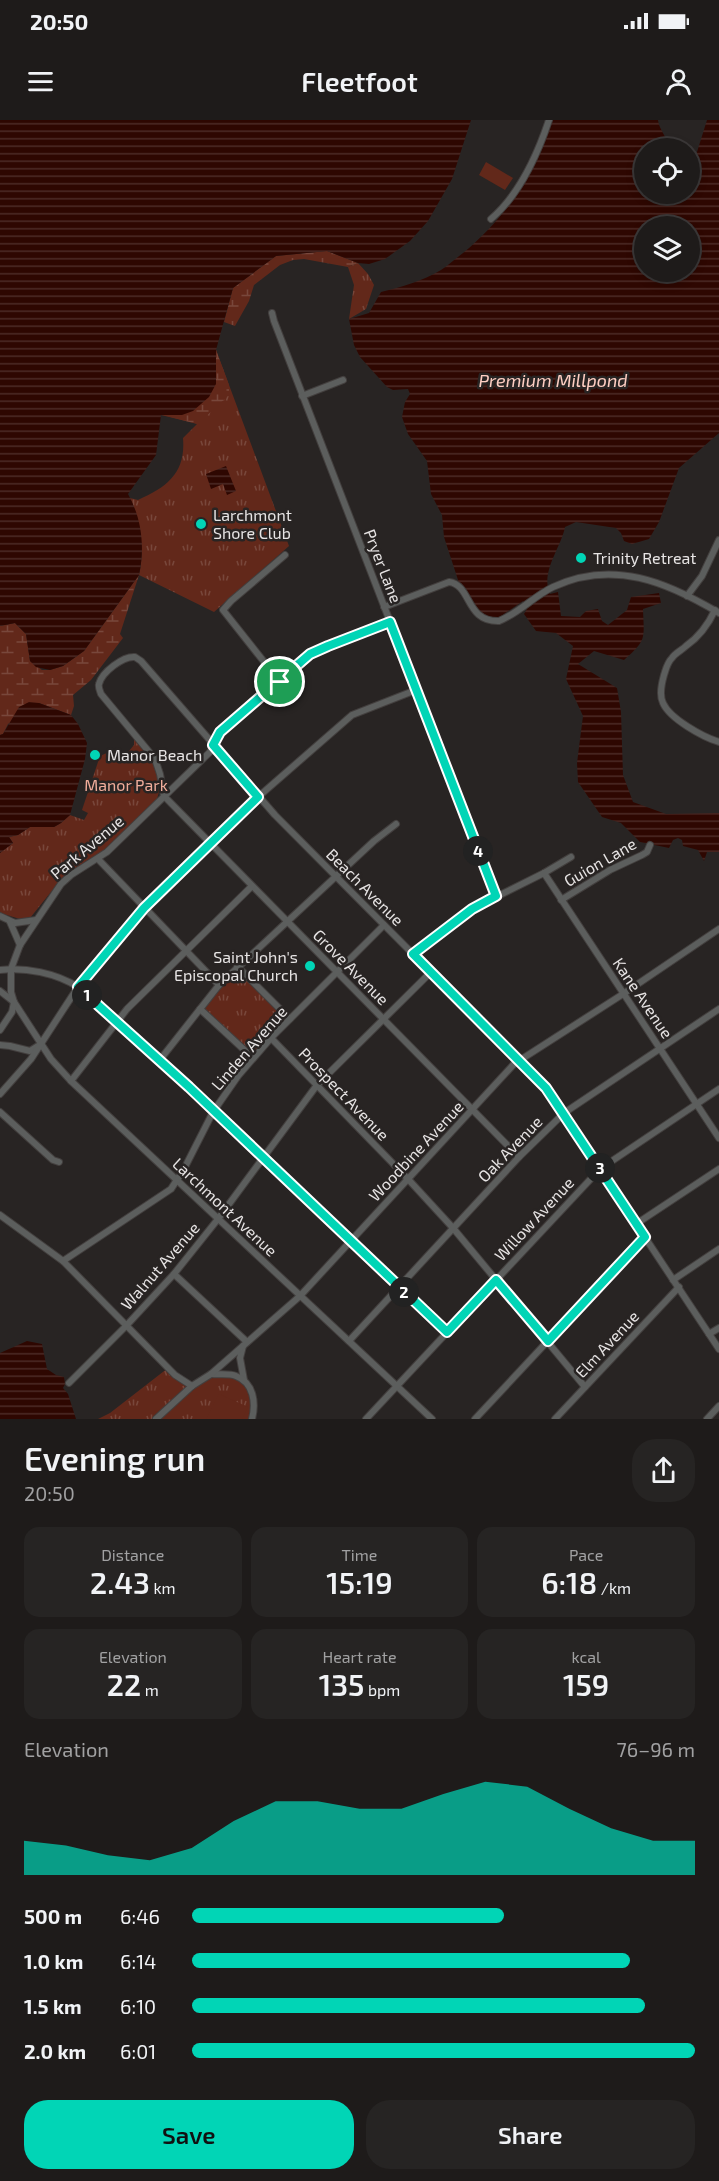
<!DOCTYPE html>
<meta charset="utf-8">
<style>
body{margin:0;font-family:"Exo 2",sans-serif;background:#262423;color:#f1f3f6;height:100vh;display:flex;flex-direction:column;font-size:22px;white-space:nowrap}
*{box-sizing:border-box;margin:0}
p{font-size:20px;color:#a1a1a2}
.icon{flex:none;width:33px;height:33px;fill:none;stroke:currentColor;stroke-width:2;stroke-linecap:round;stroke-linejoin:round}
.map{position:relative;height:1299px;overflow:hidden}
.sheet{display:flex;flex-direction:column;background:#1e1b1a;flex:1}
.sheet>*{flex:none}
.buttons{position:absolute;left:634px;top:18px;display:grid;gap:12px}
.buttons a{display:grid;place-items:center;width:66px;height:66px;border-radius:50%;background:#1e1b1a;box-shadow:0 3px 9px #0003,0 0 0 2px #3c3939;font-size:30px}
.pin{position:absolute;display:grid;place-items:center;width:51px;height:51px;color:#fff;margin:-26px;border:3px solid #fff;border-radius:50%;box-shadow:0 2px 6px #0007}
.km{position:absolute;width:30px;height:30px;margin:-15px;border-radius:50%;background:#222;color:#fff;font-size:16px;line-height:30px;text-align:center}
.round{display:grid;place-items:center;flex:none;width:63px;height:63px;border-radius:24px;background:#262423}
.overview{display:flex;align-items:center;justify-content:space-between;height:102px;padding:0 24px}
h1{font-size:33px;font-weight:600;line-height:45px}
.figures{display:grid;grid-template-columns:repeat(3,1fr);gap:9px;height:102px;padding:6px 24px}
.figures div{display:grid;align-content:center;border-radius:15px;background:#262423;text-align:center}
.figures b{font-size:30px;font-weight:600}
.figures small{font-size:16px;font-weight:400}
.figures p{font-size:16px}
.chart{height:168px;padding:12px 24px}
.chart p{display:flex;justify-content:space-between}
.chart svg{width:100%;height:108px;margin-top:6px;fill:#01d5b6;opacity:.7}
.action{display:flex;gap:12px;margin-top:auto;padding:12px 24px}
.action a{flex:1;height:69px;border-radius:24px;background:#01d5b6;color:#111;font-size:24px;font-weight:600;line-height:69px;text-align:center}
.action a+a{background:#262423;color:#f1f3f6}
ul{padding:0 24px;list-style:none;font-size:20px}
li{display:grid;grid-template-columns:96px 72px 1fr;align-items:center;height:45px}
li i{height:15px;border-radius:8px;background:#01d5b6}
.status{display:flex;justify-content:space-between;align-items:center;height:42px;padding:0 30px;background:#1e1b1a;direction:ltr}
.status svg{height:16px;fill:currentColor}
header{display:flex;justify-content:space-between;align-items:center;height:78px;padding:0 24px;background:#1e1b1a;font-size:27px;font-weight:600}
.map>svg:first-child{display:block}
</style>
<div class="status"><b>20:50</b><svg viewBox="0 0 49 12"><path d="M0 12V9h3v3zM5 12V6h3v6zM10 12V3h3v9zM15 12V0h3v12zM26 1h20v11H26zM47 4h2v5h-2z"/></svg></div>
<header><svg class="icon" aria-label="menu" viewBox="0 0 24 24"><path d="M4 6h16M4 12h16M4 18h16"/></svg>Fleetfoot<svg class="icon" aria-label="person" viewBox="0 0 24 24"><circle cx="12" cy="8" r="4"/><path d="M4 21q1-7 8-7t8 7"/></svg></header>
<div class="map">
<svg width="719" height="1299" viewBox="0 0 719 1299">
<defs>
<pattern id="grass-tufts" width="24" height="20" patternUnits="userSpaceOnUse" patternTransform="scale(1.5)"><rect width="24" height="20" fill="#62281a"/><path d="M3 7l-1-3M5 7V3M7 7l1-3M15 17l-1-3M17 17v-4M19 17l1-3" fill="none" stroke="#78473b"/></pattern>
<pattern id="wetland-marsh" width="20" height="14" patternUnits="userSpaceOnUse" patternTransform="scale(1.5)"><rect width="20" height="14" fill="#62281a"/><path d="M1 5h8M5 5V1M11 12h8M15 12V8" fill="none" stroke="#78473b"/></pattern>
<pattern id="water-rules" width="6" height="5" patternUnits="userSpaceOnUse" patternTransform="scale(1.5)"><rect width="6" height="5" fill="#2e0701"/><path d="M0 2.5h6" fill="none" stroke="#4c2b26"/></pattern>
</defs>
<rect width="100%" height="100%" fill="#282423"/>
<!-- grass -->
<g fill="url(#grass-tufts)">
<polygon points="358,143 368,154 374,165 366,189 349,199 354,165 348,147"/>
<path d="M216 230 289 426 214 492 139 455C145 431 140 400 130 378L138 380C168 367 186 352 183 318L197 304 167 296Z"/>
<path d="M134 618C149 634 167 657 156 681L103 732 63 757 30 798 20 799 0 793V733L13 723 9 717 18 715 30 707H54L61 703 70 695 84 700 88 693 82 690 100 636 109 632 129 631 134 625Z"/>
<polygon points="238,849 287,900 253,936 202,888 215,871"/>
<polygon points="168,1248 192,1267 211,1255 230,1255 243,1261 252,1274 251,1299 98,1299 110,1293"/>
</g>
<!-- wetland -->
<g fill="url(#wetland-marsh)">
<polygon points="327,131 358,143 348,147 304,139 293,140 280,145 254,165 249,181 235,206 224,202 233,168 276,136"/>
<polygon points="216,230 229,265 229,275 198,304 161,295 182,295 216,264"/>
<polygon points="139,455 120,514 123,518 91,560 73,575 74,586 71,595 39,583 8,604 3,614 0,615 0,506 15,503 26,514 30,541 42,550 50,550 63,546 84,531"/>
</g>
<!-- garden -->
<g fill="#62281a">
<polygon points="486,42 513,58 505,70 479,55"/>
<polygon points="219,1274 248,1287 242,1299 206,1299"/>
</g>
<!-- water -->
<g fill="url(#water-rules)" fill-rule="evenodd">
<path d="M0 0H471L452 59 428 101 410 121 385 139 369 144 358 143 327 131 276 136 233 168 216 230V264L209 277 193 291 182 295H161L156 335 128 374C142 399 145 427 139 455L84 531 63 546 50 550 36 547 30 541 26 514 15 503 0 506Z"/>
<path d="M551 0H658C659 10 668 18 669 28H645V74H690V37L697 32 707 0H719V313L679 348 659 402 649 419 632 424 624 421 621 413 616 408 576 402 565 407C561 428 540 452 550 474L558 472 561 496 580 497 586 491 598 489 602 501 608 505 627 490 631 477 659 473 661 483 643 489C644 519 647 520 624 540L594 531 578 544 617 568 621 592 623 655 633 682 666 694 719 693V732H707L704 741 698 730 683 726 682 720 678 718 673 720 669 728 640 722 621 703 602 697 578 662 577 643 583 596 566 559 573 526 556 513 536 511 524 494 527 489 523 481 498 498 481 495 459 463 444 417 442 395 431 374 427 341 408 314 402 297 405 282 410 274 408 269 393 270 387 267 360 237 354 225 349 199 369 193 381 172C402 167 422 161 441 150 449 145 456 138 463 133 506 98 535 52 551 0ZM645 106H690V152H645Z"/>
<polygon points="226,346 236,371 227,375 223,364 211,369 206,354"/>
<polygon points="29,582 39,583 71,595 78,604 87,623 85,639 70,695 61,703 54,707 30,707 18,715 9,717 13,723 0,733 0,615 3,614 19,587"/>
<polygon points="27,1221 42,1224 47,1249 56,1255 64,1257 65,1264 63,1268 68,1274 76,1299 0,1299 0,1233"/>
</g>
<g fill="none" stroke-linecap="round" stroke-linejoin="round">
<defs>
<g id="minor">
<path d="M491 99C520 74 537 36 549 0"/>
<polyline points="272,193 274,201 496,776"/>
<polyline points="302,276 343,260"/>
<polyline points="687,476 702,456 719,420"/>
<path d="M384 487 449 462C472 465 465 502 499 501 519 493 534 476 553 467 613 439 667 462 719 493"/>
<path d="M715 490C708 505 699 517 686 526 682 530 675 533 672 538 667 543 666 549 664 555 662 562 659 575 663 583 670 599 703 617 719 622"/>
<polyline points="280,562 223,490 231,481 285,435"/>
<path d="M164 676 160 654 155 639 101 574C100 571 98 567 99 564 102 552 123 536 135 537L141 541 275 695 546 968 719 1229"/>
<polyline points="164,676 519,1037"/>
<polyline points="98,739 219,865"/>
<polyline points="544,753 719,1018"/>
<polyline points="561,780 610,750 642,735 647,732 650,725"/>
<polyline points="0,796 15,803 36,800"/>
<polyline points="10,802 20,825"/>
<polyline points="413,834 472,789 544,753 571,737"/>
<polyline points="237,846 290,899"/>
<path d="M0 850C25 847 56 853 78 867L189 967 447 1212"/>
<polyline points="0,871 14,882 51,939 71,961 432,1299"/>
<polyline points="200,889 253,938"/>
<polyline points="0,910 12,892 14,882 11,872 11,849 20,825 61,764 71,755 107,732 210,632 220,612 310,534 328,526 390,502"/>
<polyline points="271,918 408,1059 453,1108 585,1267"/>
<polyline points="0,925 10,926 30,931 38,926"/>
<polyline points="159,941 219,865 374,721 396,704"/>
<polyline points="71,961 127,889 252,766"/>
<polyline points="0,974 31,939 78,867 144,788 209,723 258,677 352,595 416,570"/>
<polyline points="0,992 53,1040 59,1042"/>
<polyline points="0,1095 63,1141 175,1255 192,1266"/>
<polyline points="636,1104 719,1049"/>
<polyline points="63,1141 171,1069 184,1049 213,992 238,956 271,918 384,805"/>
<polyline points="174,1154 247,1222"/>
<polyline points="673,1160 719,1129"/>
<polyline points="709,1214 719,1208"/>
<polyline points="349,1221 519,1037 564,993 719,889"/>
<polyline points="243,1226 240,1238 244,1260"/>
<path d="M211 1254C219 1255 229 1253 236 1256 254 1263 256 1283 252 1299"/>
<polyline points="69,1263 126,1206 174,1154 218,1099 317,965 431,852"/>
<polyline points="156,1299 192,1266 211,1254 300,1176 514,944 623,874 719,809"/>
<polyline points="366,1299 600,1049 719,969"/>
<polyline points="475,1299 645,1117"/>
<polyline points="555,1299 679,1167"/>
<polyline points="707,1299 719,1286"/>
</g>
</defs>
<!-- minor casing -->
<use href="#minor" stroke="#433f3e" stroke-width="8"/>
<!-- minor -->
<use href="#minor" stroke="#5c5e5d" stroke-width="6"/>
</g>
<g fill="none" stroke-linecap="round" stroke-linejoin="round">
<defs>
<polygon id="route" points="390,502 496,776 472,789 413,834 546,968 645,1117 548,1221 496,1160 447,1212 189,967 78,867 144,788 258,677 213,625 220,612 310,534 328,526"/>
</defs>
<!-- route casing -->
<use href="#route" stroke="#fff" stroke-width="12"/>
<!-- route -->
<use href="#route" stroke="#01d5b6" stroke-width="8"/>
</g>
<!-- markers -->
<g fill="#01d5b6" stroke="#282423" stroke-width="2">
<circle cx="201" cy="404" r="6"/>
<circle cx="581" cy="438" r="6"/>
<circle cx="95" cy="635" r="6"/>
<circle cx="310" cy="846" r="6"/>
</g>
<g text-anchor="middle" stroke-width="5" stroke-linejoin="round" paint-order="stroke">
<!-- poi labels -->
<g font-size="16" fill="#e7e4e4" stroke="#282423" text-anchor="start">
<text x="213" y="401">Larchmont<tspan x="213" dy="18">Shore Club</tspan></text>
<text x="593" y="444">Trinity Retreat</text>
<text x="107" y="641">Manor Beach</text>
<text x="298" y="843" text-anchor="end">Saint John's<tspan x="298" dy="18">Episcopal Church</tspan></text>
</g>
<!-- street labels -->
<g font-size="16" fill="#e7e4e4" stroke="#282423">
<text transform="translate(383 446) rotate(69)" y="6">Pryer Lane</text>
<text transform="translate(87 727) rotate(-40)" y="6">Park Avenue</text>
<text transform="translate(600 742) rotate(-30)" y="6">Guion Lane</text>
<text transform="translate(365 767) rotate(45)" y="6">Beach Avenue</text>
<text transform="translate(351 847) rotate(45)" y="6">Grove Avenue</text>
<text transform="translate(643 878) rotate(56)" y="6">Kane Avenue</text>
<text transform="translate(249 928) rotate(-49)" y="6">Linden Avenue</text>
<text transform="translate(344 974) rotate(46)" y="6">Prospect Avenue</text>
<text transform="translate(510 1029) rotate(-46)" y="6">Oak Avenue</text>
<text transform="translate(416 1031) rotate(-47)" y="6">Woodbine Avenue</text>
<text transform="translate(225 1087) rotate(43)" y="6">Larchmont Avenue</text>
<text transform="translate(534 1099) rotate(-47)" y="6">Willow Avenue</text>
<text transform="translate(160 1146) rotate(-49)" y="6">Walnut Avenue</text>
<text transform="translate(607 1224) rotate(-47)" y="6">Elm Avenue</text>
</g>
<!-- park labels -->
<g font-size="16" fill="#f1ad9b" stroke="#282423">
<text x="126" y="671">Manor Park</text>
</g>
<!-- water labels -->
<g font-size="18" font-style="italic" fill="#fecec2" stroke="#282423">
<text x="553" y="267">Premium Millpond</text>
</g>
</g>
</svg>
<div class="buttons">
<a><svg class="icon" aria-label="locate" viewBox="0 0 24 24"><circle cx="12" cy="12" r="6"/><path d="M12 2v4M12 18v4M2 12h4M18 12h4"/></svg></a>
<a><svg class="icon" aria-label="layers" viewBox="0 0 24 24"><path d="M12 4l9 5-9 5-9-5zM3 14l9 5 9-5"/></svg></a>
</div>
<div class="pin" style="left:280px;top:562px;background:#1e9e55"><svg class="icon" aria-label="arrive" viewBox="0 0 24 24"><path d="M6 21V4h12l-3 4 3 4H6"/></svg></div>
<b class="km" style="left:87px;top:875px">1</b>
<b class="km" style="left:404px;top:1172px">2</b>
<b class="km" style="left:600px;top:1048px">3</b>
<b class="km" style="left:478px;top:731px">4</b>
</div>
<section class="sheet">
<div class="overview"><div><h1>Evening run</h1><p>20:50</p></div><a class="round"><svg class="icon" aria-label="share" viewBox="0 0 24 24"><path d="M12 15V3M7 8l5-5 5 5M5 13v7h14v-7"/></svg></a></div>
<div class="figures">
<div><p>Distance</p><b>2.43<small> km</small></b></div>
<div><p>Time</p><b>15:19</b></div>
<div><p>Pace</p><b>6:18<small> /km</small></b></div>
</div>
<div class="figures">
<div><p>Elevation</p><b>22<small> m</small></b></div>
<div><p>Heart rate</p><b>135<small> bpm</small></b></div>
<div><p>kcal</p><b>159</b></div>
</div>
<div class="chart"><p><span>Elevation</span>76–96 m</p>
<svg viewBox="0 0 160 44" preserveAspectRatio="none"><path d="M0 44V30L10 32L20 36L30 38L40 33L50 22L60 14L70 14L80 17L90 17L100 11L110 6L120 8L130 17L140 25L150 30L160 30V44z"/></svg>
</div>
<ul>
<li><b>500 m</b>6:46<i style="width:62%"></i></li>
<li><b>1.0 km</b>6:14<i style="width:87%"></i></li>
<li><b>1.5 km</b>6:10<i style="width:90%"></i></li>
<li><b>2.0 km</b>6:01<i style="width:100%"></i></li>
</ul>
<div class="action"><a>Save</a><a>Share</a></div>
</section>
